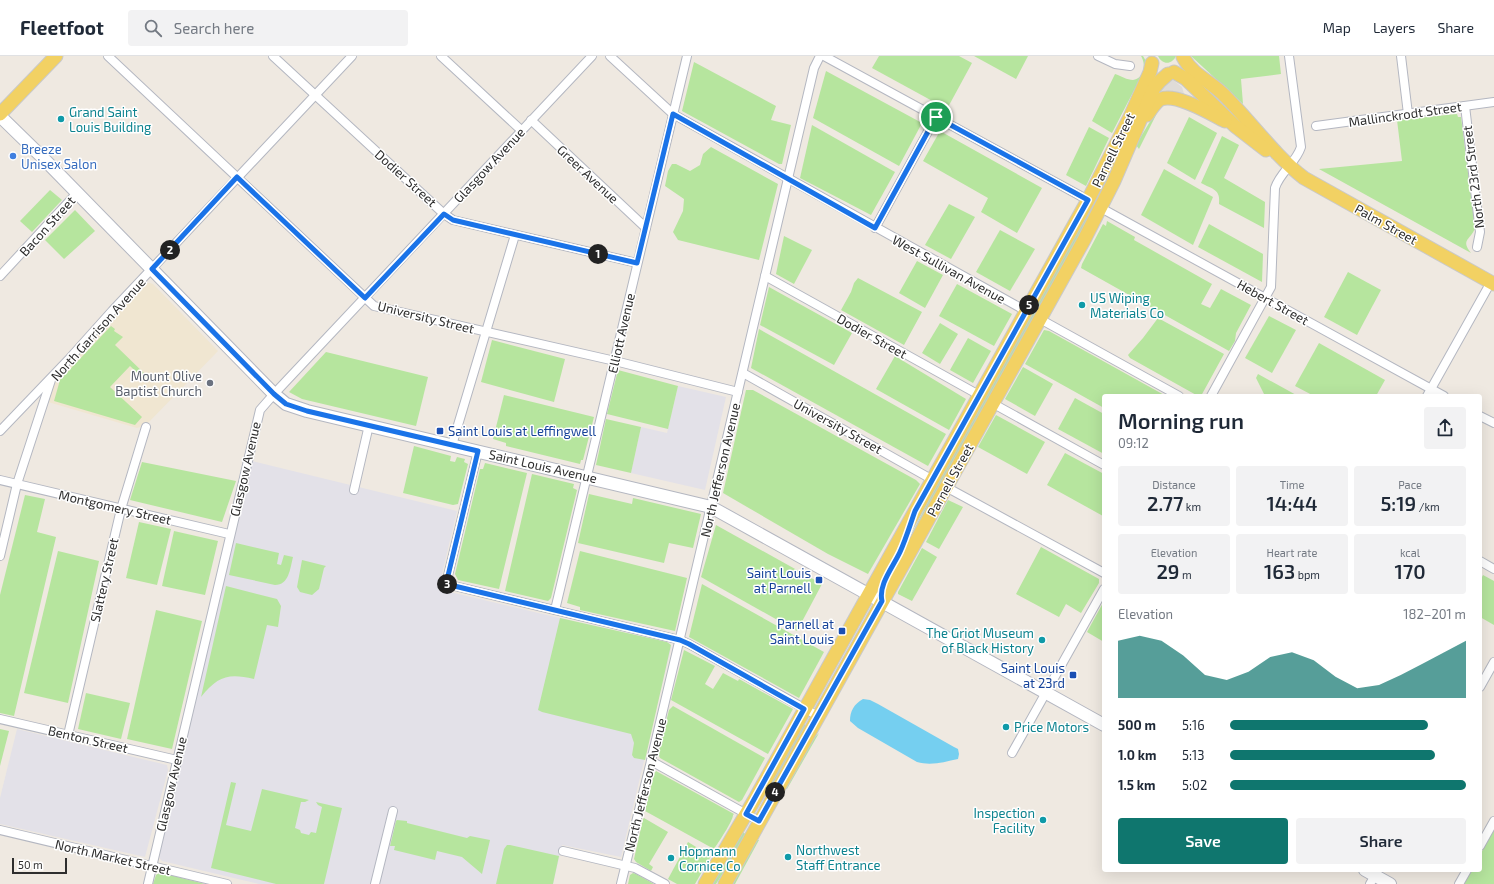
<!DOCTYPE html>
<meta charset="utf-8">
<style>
body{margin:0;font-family:"Exo 2",sans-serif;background:#f2f2f3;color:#1f2937;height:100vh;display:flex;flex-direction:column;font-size:15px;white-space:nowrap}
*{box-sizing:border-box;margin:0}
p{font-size:13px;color:#747a83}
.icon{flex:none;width:22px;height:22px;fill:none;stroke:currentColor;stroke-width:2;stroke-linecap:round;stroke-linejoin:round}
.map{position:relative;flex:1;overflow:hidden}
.details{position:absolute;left:1102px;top:338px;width:380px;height:478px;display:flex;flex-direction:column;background:#fff;border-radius:4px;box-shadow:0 4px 16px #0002}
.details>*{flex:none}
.scale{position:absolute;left:12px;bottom:10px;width:55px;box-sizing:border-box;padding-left:4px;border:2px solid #2e2e2e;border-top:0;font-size:11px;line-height:14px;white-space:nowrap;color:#2e2e2e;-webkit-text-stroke:3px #fff;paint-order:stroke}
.pin{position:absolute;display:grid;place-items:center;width:34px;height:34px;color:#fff;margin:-17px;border:2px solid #fff;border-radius:50%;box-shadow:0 1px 4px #0007}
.km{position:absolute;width:20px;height:20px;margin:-10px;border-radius:50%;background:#222;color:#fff;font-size:11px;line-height:20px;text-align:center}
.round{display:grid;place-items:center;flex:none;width:42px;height:42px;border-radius:4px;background:#f2f2f3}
.overview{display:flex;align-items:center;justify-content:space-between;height:68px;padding:0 16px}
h1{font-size:22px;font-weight:600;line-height:30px}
.figures{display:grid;grid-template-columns:repeat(3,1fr);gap:6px;height:68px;padding:4px 16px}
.figures div{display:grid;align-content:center;border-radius:4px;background:#f2f2f3;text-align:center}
.figures b{font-size:20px;font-weight:600}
.figures small{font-size:11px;font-weight:400}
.figures p{font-size:11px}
.chart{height:112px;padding:8px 16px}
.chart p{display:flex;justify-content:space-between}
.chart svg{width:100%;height:72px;margin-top:4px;fill:#0f766e;opacity:.7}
.action{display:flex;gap:8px;margin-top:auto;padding:8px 16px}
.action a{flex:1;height:46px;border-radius:4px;background:#0f766e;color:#fff;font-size:16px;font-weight:600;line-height:46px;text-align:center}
.action a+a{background:#f2f2f3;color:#1f2937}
ul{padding:0 16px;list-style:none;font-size:13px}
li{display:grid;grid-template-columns:64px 48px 1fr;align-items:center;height:30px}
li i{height:10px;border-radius:5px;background:#0f766e}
header{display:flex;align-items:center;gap:24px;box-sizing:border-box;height:56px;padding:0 20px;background:#fff;border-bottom:1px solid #e0e1e3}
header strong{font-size:19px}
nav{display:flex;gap:22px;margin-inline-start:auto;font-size:14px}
.search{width:280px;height:36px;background:#f2f2f3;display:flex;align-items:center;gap:10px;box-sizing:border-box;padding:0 14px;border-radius:4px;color:#747a83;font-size:15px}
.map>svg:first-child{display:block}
</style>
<header>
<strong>Fleetfoot</strong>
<div class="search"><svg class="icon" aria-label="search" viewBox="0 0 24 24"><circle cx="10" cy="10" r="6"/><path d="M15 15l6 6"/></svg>Search here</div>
<nav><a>Map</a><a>Layers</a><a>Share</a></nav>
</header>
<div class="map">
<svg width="1494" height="828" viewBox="0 0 1494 828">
<rect width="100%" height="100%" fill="#efe9e1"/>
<!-- industrial -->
<g fill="#e3e1e8">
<polygon points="678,330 726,341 705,434 631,417 641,371 667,377"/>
<polygon points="252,405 457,455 439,530 442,534 669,588 671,592 621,801 562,789 553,828 259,828 162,805 160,803 159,799"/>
<polygon points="17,673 167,709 168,714 145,801 0,768 0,742"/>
</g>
<!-- education -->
<polygon fill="#f0e6d1" points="147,227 150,227 153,228 218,295 146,369 137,372 48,346 57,320"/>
<!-- green -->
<g fill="#b6e59e">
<polygon points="879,0 959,0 972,7 947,53 872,12"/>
<polygon points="974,0 1028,0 1016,23"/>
<path d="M1141 0H1143L1146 5V11L1112 77 1092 65 1115 18C1121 20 1127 24 1133 24 1145 22 1146 8 1141 0Z"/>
<path d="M1158 0H1176C1172 9 1162 9 1158 0Z"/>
<polygon points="1191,0 1279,0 1281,18 1241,23 1243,48"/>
<polygon points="694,6 776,50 771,64 791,69 782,108 779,108 682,55"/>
<polygon points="826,15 922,67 899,110 813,62"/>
<polygon points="1157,54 1158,55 1139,93 1136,89 1137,87"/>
<path d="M1457 58 1458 61H1461L1475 172C1471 184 1460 183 1471 197L1319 113 1402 105 1397 64Z"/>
<polygon points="1189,61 1217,77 1195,124 1167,107"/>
<polygon points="812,69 895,116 871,159 800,122"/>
<polygon points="1089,71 1109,82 1086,130 1066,119"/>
<polygon points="1129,72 1112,120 911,484 909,483 934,435"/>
<polygon points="940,75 1042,132 1017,177 981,156 988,142 923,105"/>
<path d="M1222 80 1239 89 1224 122 1265 146 1264 172 1219 148C1221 133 1212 133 1201 127Z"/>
<polygon points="711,91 778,128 759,204 678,184 673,176 683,155 684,143 665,130 668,115 672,108 676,108 690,115 700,109 703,98"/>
<polygon points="1164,113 1213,141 1193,189 1141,159"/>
<polygon points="50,134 62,144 32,176 20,165"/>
<polygon points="949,148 975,161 951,203 925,189"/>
<polygon points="75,154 95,175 64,203 45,184"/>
<polygon points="1107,165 1135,181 1134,184 1212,228 1201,248 1210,252 1221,233 1251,249 1236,277 1235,285 1229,295 1081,212 1082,208 1103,168 1106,170"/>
<polygon points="1209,168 1263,198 1262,226 1198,191"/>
<polygon points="1000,174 1035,193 1010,235 976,216"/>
<polygon points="784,180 812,194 794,228 776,218"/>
<polygon points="917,205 943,219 925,252 899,237"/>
<polygon points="1348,216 1381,234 1357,279 1324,261"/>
<polygon points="858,222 922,256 904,289 841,254 851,236 854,227"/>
<polygon points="957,228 1012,258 994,290 939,260"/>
<polygon points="769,231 852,277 834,309 760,269"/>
<polygon points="1269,260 1296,274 1272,317 1245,302"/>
<polygon points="1158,262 1224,298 1201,340 1198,340 1130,302 1128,299 1143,282"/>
<polygon points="940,267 958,278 940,308 922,297"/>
<polygon points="111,270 115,273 114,275 123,281 115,289 147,320 144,323 130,310 110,331 142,361 135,369 54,345 60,324"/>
<polygon points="759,273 946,378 928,410 751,312"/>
<polygon points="1044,274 1049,275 1166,340 1104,340 1104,352 1025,308"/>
<polygon points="968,282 991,295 973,327 950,314"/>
<polygon points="492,284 565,303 554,346 481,326"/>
<polygon points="1319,287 1385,324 1376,340 1314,340 1295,330"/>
<polygon points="326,296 428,321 416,370 302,343 289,336"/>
<polygon points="895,300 966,343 949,374 876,333"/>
<polygon points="1023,311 1053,328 1035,360 1005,343"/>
<polygon points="618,314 678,330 668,373 607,358"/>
<polygon points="1258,318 1298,340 1265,340 1256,322"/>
<polygon points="746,334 753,334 916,424 920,428 868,518 828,498 723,437"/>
<polygon points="504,339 594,361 583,404 581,404 580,408 506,390 506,387 493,383"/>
<polygon points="1075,342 1104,358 1104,398 1058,373"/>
<polygon points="996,359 1045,386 1027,418 978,391"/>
<polygon points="606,363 641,371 631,417 596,409"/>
<polygon points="414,390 451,400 450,405 455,406 457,401 465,403 464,406 468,408 458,448 453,449 403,437"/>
<polygon points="1065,397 1104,418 1103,460 1047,429"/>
<polygon points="142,406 236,425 222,466 130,444"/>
<polygon points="485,407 527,417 499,533 458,524 455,518 480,413 483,413"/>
<polygon points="532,418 574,428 573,432 577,434 551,542 548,545 505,535"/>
<polygon points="589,438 632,448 633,442 701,458 693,492 669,487 664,507 578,487"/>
<polygon points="25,439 45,443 37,476 56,481 14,660 0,657 0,539"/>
<polygon points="948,444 963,451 939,493 926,486"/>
<polygon points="139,466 171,473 157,529 126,522"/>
<polygon points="716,469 822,528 797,575 701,521"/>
<polygon points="174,475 218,485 205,539 162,530"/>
<path d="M236 487 279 497 277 508 281 509 284 499 293 501C290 513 289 529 275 529L229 519Z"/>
<polygon points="1041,491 1099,523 1099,527 1081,557 1066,548 1059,561 1016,538"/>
<polygon points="922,492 937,501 912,545 898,538 898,536"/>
<polygon points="58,495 99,505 68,647 24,637"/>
<polygon points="580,495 687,522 675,575 580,554 580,551 567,547"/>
<polygon points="302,504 326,510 324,512 319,533 312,539 300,536 297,531"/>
<polygon points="1483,519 1494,525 1494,569 1480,561 1480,525"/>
<polygon points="702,528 824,596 799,642 689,581"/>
<path d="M226 530 277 543 281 550 278 571 267 569 254 623C228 617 218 620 201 641Z"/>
<polygon points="1104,545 1104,586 1087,576"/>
<polygon points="156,554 202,565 172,693 127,683"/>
<polygon points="560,562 667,586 671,589 645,704 634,702 632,699 634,687 631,678 542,656 538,654"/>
<polygon points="684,594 715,610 705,628 713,633 723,617 738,625 739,623 793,653 768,698 671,644"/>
<polygon points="86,637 130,647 121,683 78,673"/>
<polygon points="673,650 765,702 742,744 739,746 660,702 658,698 669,654"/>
<polygon points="803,668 807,670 769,739 765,737"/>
<polygon points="0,673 9,675 0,710"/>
<polygon points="819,677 787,733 783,730 815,681"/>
<path d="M656 715 734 758 733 759C733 765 718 787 714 793L645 755 654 718Z"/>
<polygon points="231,726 236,727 226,769 251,775 262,733 309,744 305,746 301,746 295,772 300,774 301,777 309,779 311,776 316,777 322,751 318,749 316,746 342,752 324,828 276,828 211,812"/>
<polygon points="644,762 668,776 649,808 653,811 651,815 636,806 634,803 643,763"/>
<polygon points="397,764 407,765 407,767 467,782 470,780 490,784 482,818 462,801 437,795 435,804 394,794 395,790 390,790 396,765"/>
<polygon points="1494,774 1494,828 1464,828 1471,814 1480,814 1480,799"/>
<polygon points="741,775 747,779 731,805 716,828 710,828"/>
<polygon points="757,784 759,784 735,828 733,828"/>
<polygon points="688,786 711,800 695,828 677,828 668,823"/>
<polygon points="507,789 510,789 559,800 553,828 496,828 504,793"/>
<polygon points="159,817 162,817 205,828 153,828 156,819"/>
<polygon points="633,817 636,818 654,828 628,828 630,819"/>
</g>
<!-- plaza -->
<polygon fill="#dfdcd8" points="1171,23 1173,24 1182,31 1185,41 1154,40"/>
<!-- water -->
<path fill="#75cff0" d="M863 643 870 644 878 648 954 691 958 693 959 698 958 703C944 706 931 710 917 706L858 672 850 665C850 655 854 648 863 643Z"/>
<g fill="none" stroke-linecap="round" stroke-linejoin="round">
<defs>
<g id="street">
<polyline points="108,0 374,250 615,305 738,336"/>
<polyline points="273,0 444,158 453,164 637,207"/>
<polyline points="441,0 521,74"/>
<polyline points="610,0 673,58 1026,255"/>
<polyline points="824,0 1088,144"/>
<polyline points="1098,0 1115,8 1130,10"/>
<polyline points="1401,0 1408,58"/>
<polyline points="1465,50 1480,176 1477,191"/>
<polyline points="531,64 646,172"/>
<polyline points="1316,70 1494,46"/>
<polyline points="1101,152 1444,340"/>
<polyline points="875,172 936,61"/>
<polyline points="0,220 77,137"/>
<polyline points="765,220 979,339"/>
<polyline points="1040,263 1179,340"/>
<polyline points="743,317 933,424"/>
<path d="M1211 340 1271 231 1275 132C1280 116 1296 107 1301 91L1289 0"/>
<polyline points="1427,340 1491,226"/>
<polyline points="992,347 1104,409"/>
<polyline points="1480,360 1494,367"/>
<polyline points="0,375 69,303 112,255 352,0"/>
<polyline points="452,389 515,179"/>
<polyline points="478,395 446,528 680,584 689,588 818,660"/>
<polyline points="0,424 229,478"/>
<polyline points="946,431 1104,517"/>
<polyline points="354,434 369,369"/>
<polyline points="0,500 17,428 51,324"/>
<polyline points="1480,505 1494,513"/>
<polyline points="555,554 687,0"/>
<polyline points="1480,631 1494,606"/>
<polyline points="0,663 177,704"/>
<polyline points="68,679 121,453 146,371"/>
<polyline points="1012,697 1104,533"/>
<polyline points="651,705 759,765"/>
<polyline points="0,774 227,828"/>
<polyline points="1480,790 1494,765"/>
<polyline points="563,795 635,812 665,828"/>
<polyline points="148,828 260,354 274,338 592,0"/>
<polyline points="375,828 393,755"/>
<polyline points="621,828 651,705 814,12 820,0"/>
<polyline points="1370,828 1378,814"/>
<polyline points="1459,828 1467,814"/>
</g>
<g id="secondary">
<polyline points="0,60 41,100 274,338 286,348 307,355 711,451 1104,669"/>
<polyline points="1365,814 1390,828"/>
</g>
<g id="primary">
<path d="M1183 1C1193 20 1211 25 1225 40 1252 67 1274 99 1304 122L1494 228"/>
<polyline points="1174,16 1186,23 1235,70 1266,94"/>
<polyline points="0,58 56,0"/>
<path d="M1147 59C1151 54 1155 46 1161 43 1177 37 1211 58 1225 65"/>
<polyline points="705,828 756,741 1088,144 1130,61 1150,16 1152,7"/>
<polyline points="725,828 1084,184 1114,125 1154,32 1160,25 1168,18"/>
</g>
</defs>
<!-- street casing -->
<use href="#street" stroke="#b4b7c1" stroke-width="10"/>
<!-- secondary casing -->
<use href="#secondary" stroke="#b4b7c1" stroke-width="14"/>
<!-- primary casing -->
<use href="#primary" stroke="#c9c9c9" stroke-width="15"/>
<!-- street -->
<use href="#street" stroke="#fff" stroke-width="8"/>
<!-- secondary -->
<use href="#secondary" stroke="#fff" stroke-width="12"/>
<!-- primary -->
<use href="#primary" stroke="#f2d163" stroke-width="13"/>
</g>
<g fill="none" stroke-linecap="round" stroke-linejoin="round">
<defs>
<path id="route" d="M673 58 875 172 936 61 1088 144 915 455C910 469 906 483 900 496 893 511 878 529 882 545L759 765 746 758 804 653 689 588 680 584 446 528 478 395 307 355 286 348 274 338 152 213 237 121 365 242 444 158 453 164 637 207Z"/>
</defs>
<!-- route casing -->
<use href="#route" stroke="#fff" stroke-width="8"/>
<!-- route -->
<use href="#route" stroke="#1a73e8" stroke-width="5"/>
</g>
<!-- markers -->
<g fill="#0f9aa8" stroke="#fff" stroke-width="1.5">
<circle cx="61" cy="63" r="4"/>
<circle cx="1082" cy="249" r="4"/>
<circle cx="1042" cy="584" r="4"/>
<circle cx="1006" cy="671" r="4"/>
<circle cx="1043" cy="764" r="4"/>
<circle cx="788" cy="801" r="4"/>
<circle cx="671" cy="802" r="4"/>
</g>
<circle fill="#3f7fe0" stroke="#fff" stroke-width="1.5" cx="13" cy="100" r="4"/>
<circle fill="#6b7280" stroke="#fff" stroke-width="1.5" cx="210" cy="327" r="4"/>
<g fill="#1a4fb4" stroke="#fff" stroke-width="1.5">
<rect x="436" y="371" width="8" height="8" rx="2"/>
<rect x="815" y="520" width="8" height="8" rx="2"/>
<rect x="838" y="571" width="8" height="8" rx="2"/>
<rect x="1069" y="615" width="8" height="8" rx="2"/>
</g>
<g text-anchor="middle" stroke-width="3" stroke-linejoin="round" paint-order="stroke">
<!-- culture labels -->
<g font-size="13" fill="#0d838f" stroke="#fff" text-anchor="start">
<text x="69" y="61">Grand Saint<tspan x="69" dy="15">Louis Building</tspan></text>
<text x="1090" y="247">US Wiping<tspan x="1090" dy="15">Materials Co</tspan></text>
<text x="1034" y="582" text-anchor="end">The Griot Museum<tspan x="1034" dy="15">of Black History</tspan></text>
<text x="1014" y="676">Price Motors</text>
<text x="1035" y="762" text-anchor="end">Inspection<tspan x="1035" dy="15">Facility</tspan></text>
<text x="796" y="799">Northwest<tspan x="796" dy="15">Staff Entrance</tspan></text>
<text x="679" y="800">Hopmann<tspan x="679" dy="15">Cornice Co</tspan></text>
</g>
<!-- street labels -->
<g font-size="13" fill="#2e2e2e" stroke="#fff">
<text transform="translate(1405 58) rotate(-8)" y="5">Mallinckrodt Street</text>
<text transform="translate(1113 94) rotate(-64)" y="5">Parnell Street</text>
<text transform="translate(489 109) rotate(-47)" y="5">Glasgow Avenue</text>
<text transform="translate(588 118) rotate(43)" y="5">Greer Avenue</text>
<text transform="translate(1473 121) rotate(-97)" y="5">North 23rd Street</text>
<text transform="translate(406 122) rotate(42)" y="5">Dodier Street</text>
<text transform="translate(1386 168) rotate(29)" y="5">Palm Street</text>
<text transform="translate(47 170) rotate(-48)" y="5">Bacon Street</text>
<text transform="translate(949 213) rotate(29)" y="5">West Sullivan Avenue</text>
<text transform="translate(1273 246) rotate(29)" y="5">Hebert Street</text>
<text transform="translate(426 261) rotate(14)" y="5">University Street</text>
<text transform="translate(98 273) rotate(-48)" y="5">North Garrison Avenue</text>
<text transform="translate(621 277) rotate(-77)" y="5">Elliott Avenue</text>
<text transform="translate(872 280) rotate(29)" y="5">Dodier Street</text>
<text transform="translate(838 370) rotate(29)" y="5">University Street</text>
<text transform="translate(543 410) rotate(13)" y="5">Saint Louis Avenue</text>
<text transform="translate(245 413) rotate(-77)" y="5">Glasgow Avenue</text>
<text transform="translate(720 414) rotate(-77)" y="5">North Jefferson Avenue</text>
<text transform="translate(950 424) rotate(-61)" y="5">Parnell Street</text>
<text transform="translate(115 451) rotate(13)" y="5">Montgomery Street</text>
<text transform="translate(104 524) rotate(-77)" y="5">Slattery Street</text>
<text transform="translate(88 683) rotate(13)" y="5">Benton Street</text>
<text transform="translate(171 728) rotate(-77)" y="5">Glasgow Avenue</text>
<text transform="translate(645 729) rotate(-76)" y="5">North Jefferson Avenue</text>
<text transform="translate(113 801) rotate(13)" y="5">North Market Street</text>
</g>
<!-- shop labels -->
<g font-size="13" fill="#366cbe" stroke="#fff" text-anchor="start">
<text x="21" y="98">Breeze<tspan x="21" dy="15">Unisex Salon</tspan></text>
</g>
<!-- worship labels -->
<g font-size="13" fill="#5b616d" stroke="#fff" text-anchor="end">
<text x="202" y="325">Mount Olive<tspan x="202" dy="15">Baptist Church</tspan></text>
</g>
<!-- transit labels -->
<g font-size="13" fill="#164399" stroke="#fff" text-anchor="end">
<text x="448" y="380" text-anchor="start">Saint Louis at Leffingwell</text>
<text x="811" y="522">Saint Louis<tspan x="811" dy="15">at Parnell</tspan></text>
<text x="834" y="573">Parnell at<tspan x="834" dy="15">Saint Louis</tspan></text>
<text x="1065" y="617">Saint Louis<tspan x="1065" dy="15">at 23rd</tspan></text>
</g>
</g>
</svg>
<div class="scale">50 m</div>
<div class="pin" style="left:936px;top:61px;background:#1e9e55"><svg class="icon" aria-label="arrive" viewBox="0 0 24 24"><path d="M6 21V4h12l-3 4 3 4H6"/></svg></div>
<b class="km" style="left:598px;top:198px">1</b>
<b class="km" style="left:170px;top:194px">2</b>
<b class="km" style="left:447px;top:528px">3</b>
<b class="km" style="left:775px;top:736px">4</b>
<b class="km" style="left:1029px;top:249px">5</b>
<section class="details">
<div class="overview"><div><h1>Morning run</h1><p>09:12</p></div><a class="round"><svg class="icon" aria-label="share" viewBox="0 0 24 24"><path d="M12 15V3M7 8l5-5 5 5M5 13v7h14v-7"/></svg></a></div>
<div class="figures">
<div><p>Distance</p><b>2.77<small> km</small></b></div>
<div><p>Time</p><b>14:44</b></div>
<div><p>Pace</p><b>5:19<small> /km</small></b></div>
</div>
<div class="figures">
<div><p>Elevation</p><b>29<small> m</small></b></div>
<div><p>Heart rate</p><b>163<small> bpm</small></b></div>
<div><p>kcal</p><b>170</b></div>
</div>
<div class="chart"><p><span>Elevation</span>182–201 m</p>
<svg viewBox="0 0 160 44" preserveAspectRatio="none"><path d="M0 44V9L10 6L20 9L30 18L40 30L50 33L60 28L70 19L80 16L90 21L100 31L110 38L120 36L130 30L140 23L150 16L160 9V44z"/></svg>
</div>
<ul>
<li><b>500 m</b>5:16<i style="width:84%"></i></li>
<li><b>1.0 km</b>5:13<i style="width:87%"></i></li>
<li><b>1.5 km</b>5:02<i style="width:100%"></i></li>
</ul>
<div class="action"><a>Save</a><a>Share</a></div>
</section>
</div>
